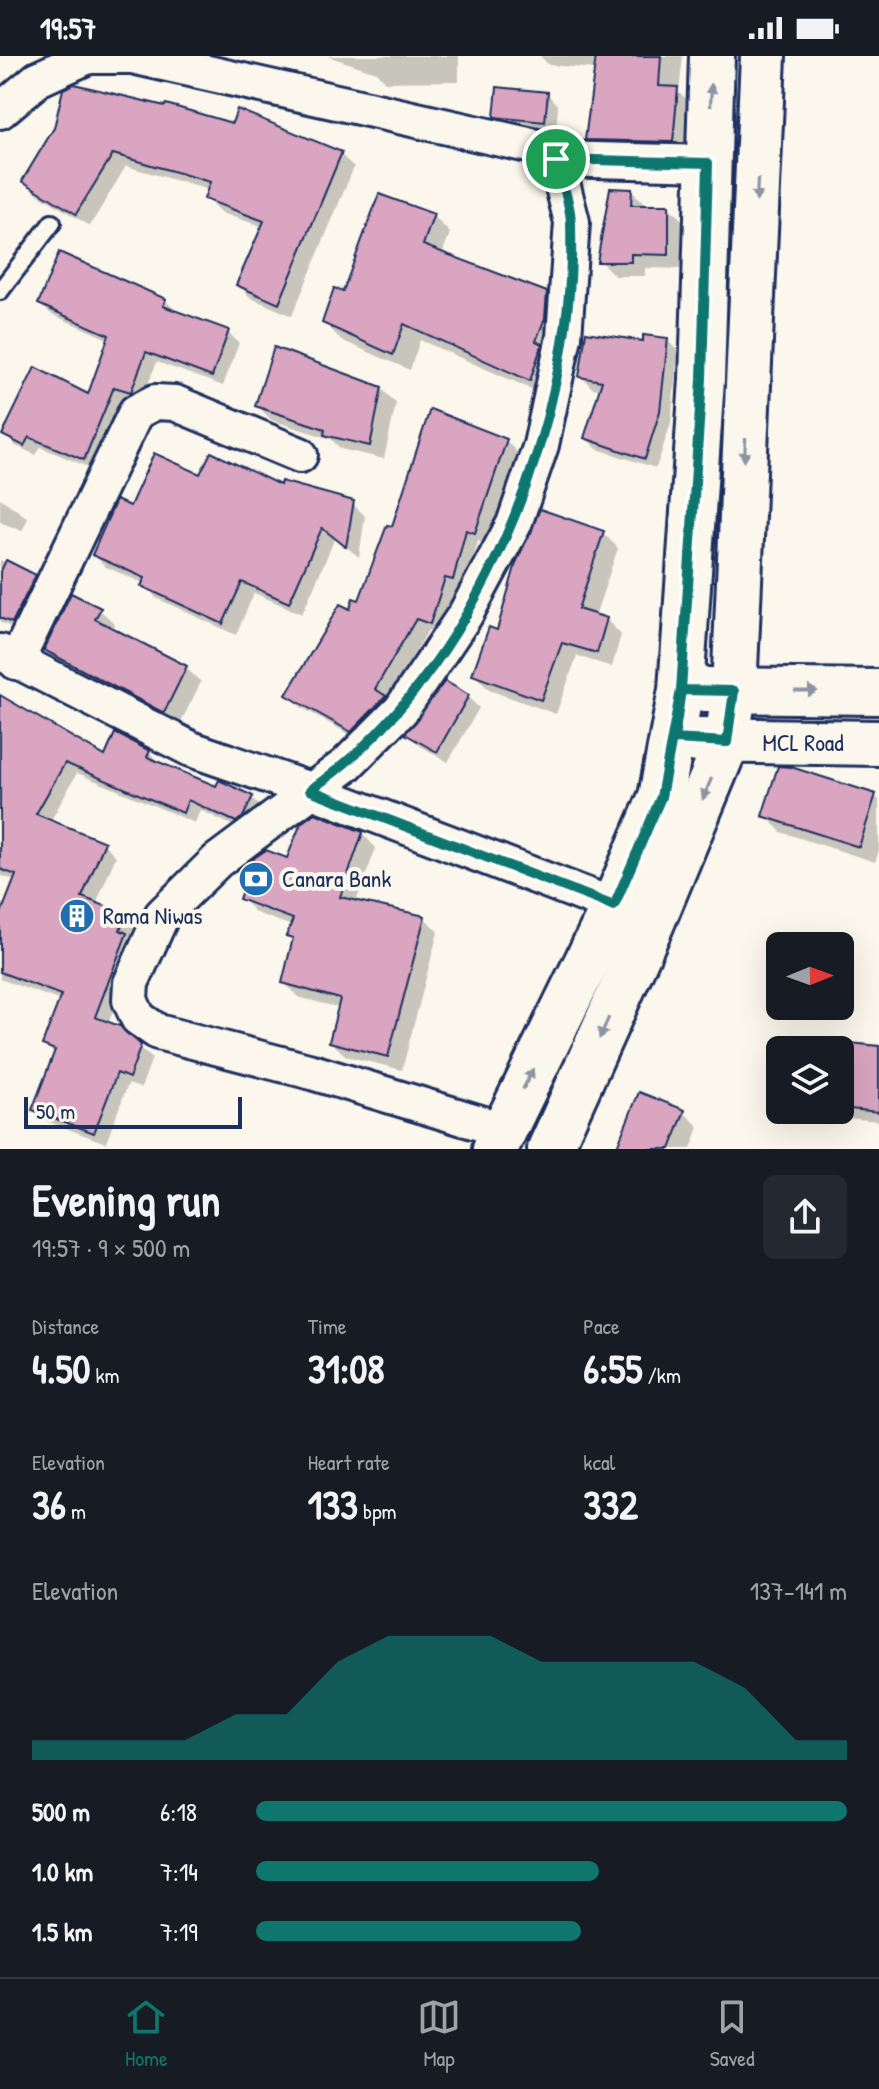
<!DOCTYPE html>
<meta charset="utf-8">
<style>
body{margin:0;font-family:"Patrick Hand",sans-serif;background:#242831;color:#f1f3f6;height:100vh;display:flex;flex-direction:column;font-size:30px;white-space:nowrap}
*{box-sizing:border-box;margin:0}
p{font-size:26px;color:#9ea1a6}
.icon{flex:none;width:44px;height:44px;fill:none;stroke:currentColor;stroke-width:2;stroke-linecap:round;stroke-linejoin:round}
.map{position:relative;height:1093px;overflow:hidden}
.details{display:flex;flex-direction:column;background:#171b24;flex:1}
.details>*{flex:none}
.needle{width:52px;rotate:89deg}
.fabs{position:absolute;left:766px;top:876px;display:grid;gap:16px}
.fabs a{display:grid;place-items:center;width:88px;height:88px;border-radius:12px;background:#171b24;box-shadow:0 8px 32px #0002;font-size:40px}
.scale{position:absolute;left:24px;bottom:20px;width:218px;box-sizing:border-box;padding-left:8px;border:4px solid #1b2f5e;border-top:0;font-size:22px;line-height:28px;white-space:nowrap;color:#1b2f5e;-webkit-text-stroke:6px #fbf7ec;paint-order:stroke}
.pin{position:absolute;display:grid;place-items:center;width:68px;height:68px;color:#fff;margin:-34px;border:4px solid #fff;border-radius:50%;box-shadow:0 2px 8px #0007}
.round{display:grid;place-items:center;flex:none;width:84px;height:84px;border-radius:12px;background:#242831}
.head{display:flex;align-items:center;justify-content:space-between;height:136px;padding:0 32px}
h1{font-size:44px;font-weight:800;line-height:60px}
.stats{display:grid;grid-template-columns:repeat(3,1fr);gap:12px;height:136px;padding:8px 32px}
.stats div{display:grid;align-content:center}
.stats b{font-size:40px;font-weight:800}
.stats small{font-size:22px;font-weight:400}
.stats p{font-size:22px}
.chart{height:224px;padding:16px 32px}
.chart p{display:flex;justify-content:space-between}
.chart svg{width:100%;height:144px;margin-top:8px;fill:#0f766e;opacity:.7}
ul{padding:0 32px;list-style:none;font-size:26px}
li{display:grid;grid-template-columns:128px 96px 1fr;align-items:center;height:60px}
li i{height:20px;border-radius:10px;background:#0f766e}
.status{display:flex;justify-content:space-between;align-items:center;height:56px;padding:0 40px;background:#171b24;direction:ltr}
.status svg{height:22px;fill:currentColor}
.dock{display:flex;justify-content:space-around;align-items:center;height:112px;border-top:2px solid #363941;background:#171b24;font-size:22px;color:#9ea1a6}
.dock a{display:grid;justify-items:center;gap:4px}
.dock .selected{color:#0f766e}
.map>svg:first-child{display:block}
</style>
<div class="status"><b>19:57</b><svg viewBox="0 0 49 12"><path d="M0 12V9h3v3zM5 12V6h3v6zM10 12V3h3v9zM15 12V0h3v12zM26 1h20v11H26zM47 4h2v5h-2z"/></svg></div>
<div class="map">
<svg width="879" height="1093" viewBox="0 0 879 1093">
<rect width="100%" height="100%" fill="#fbf7ec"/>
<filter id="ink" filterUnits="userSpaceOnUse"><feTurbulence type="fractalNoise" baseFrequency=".0125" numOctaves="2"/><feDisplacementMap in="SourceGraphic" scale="16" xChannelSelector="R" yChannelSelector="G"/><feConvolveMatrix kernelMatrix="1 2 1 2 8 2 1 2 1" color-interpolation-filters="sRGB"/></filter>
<g filter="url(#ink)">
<!-- shadow -->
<g fill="#0003">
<polygon points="327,0 459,0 459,25 385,26 376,16"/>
<polygon points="540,0 683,0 679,36 697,53 692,105 607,103 587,83 596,13 549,9"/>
<polygon points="547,38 558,49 556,77 508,71 496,60"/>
<polygon points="56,73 340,98 354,111 292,260 251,242 238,228 263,171 219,156 206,142 209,134 126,110 90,170 38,138 24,125"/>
<polygon points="631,134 646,150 669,151 684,166 684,213 645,212 645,220 615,220 600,205"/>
<polygon points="433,160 450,177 442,198 546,238 563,255 547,340 420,284 410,314 341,284 325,267 344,237"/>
<polygon points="165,244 176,255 228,276 239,287 223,330 157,306 140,347 125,341 95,414 40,391 36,399 16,390 5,378 89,341 110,284 51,258 40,247"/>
<polygon points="667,284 678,295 671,367 656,412 597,393 586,382 601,333 592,332 581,320 644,287"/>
<polygon points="381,332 396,347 384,403 341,393 331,383 271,364 257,349"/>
<polygon points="506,385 518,397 487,488 478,485 465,535 457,533 442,579 428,574 364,687 301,651 289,639 360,546 393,473"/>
<polygon points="201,421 352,447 365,460 359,501 335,482 302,558 254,537 236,579 156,542 145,528 106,511 94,499 131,452"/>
<polygon points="0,442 28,462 22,475 0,466"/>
<polygon points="603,477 618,492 595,560 606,563 621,579 612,611 577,600 556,658 489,634 474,618 498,576"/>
<polygon points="0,504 34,521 45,532 24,577 0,566"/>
<polygon points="100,554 115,568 112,574 186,612 201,626 179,670 61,609 46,594"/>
<polygon points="0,639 106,703 149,696 160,708 217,732 252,742 263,754 248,777 200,754 195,767 77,717 50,766 104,788 116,800 96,848 125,859 137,871 132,885 137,891 108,968 152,1002 141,1032 128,1028 106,1087 46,1065 35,1053 55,999 45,988 61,945 0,923 0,865 16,825 0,819"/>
<polygon points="468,641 479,652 448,706 419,689 408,678"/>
<polygon points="875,740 879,744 879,795 875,806 781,776 765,759"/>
<polygon points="362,777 376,792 356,846 424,861 438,876 402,1014 346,1000 331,986 340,952 298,941 284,926 295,885 289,879 292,870 256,857 241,842 289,804"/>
<polygon points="879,992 879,1065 847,1062 839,1054 840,1008"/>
<polygon points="684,1056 699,1071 691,1093 619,1093"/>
</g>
<!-- building -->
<g fill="#d9a5c0" stroke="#1b2f5e" stroke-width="2">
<polygon points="596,0 661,0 659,30 678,31 673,86 585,84"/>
<polygon points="74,28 165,50 166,48 232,67 237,53 342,96 279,248 236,229 264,165 204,143 210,126 113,98 76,158 22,125 54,72 63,33"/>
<polygon points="497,31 548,36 545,66 494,61"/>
<polygon points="610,132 632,133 631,149 669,149 669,199 631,198 631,206 597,206"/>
<polygon points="379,138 434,158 423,189 547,236 545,262 536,285 542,288 530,325 404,268 393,299 322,267 334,232 343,235"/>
<polygon points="59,196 166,243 163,250 229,274 212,321 146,296 131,336 114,331 84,404 29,381 24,390 2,379 35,311 88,338 109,279 38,248"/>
<polygon points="586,276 643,285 643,279 668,282 660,355 645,403 584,382 602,325 579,321"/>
<polygon points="274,291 382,331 370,390 324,379 325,373 255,350"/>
<polygon points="430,353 507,383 475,477 466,474 453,524 445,522 430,568 416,563 375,633 386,640 351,676 286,639 340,548 350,553 353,542 359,544 387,469 392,470"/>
<polygon points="211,396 280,429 281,425 354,445 346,491 322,472 289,547 242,526 223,568 141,530 145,522 92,499 116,444 130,450 154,397 200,418"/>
<polygon points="540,453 604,475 578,553 607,562 597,597 562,587 541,644 472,619 489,571 497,574 516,507"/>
<polygon points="6,504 36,519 12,567 0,562 0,517"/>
<polygon points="71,537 101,552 95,563 187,610 164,657 44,594"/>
<polygon points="445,625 469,639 437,696 405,678"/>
<polygon points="0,639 105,700 115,677 150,695 147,701 216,730 219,724 253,740 243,761 236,766 188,744 183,757 65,707 36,758 105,786 82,841 126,858 120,874 127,877 95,961 120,970 141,989 129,1022 117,1017 94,1077 32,1054 55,994 42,989 61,939 0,916 0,860 16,819 0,813"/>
<polygon points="778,710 791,711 876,738 859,791 762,760"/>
<polygon points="315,757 363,776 340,841 425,860 388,1001 329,986 340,943 282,927 293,882 286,880 293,863 239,843 254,802 266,794 287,802 301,767"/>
<polygon points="840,986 879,990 879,1056 840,1052"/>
<polygon points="639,1036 685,1054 670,1093 616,1093"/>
</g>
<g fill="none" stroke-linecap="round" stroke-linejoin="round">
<defs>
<polyline id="lane" points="0,235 52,167"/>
<g id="street">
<polyline points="132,0 537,91 556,103 572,166 564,281 541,389 514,468 465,559 401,654 346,709 217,805 162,859 131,927 130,944 138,962 158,976 312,1016 503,1074"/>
<polyline points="0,55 38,23 88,0 131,0"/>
<polyline points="556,103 708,107"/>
<polyline points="0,596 191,693 310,734 614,850"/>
<polyline points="16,606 136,356 155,346 175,347 300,399"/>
</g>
<g id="secondary">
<polyline points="705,634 879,636"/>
<polyline points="697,684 879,687"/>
<polyline points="495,1093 614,850 661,741 681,634 702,323 712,0"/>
<polyline points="550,1093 651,869 727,686 734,635 763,0"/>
</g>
</defs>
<!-- lane casing -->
<use href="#lane" stroke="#1b2f5e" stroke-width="22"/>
<!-- street casing -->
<use href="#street" stroke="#1b2f5e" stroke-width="40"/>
<!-- secondary casing -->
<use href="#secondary" stroke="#1b2f5e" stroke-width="50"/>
<!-- lane -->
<use href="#lane" stroke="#fbf7ec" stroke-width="16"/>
<!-- street -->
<use href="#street" stroke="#fbf7ec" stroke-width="34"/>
<!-- secondary -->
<use href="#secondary" stroke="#fbf7ec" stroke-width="44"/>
</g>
<!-- one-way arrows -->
<defs><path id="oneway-solid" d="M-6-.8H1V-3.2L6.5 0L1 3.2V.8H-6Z" transform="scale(2)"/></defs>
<g fill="#8b93a5">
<use href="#oneway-solid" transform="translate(711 39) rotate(-88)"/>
<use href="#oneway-solid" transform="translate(757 134) rotate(93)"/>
<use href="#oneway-solid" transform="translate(745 394) rotate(93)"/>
<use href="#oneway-solid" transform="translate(806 635)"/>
<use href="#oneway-solid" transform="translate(707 733) rotate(113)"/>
<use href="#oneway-solid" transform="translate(604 972) rotate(114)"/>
<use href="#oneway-solid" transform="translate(528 1023) rotate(-64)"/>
</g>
</g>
<g fill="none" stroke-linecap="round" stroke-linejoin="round" filter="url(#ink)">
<defs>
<path id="route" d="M556 103 708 107 702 323 681 634 674 683 727 686 734 635 681 634 661 741 614 850 310 734C476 620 577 366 571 168 571 148 561 124 556 103"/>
</defs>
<!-- route casing -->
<use href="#route" stroke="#fff" stroke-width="16"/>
<!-- route -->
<use href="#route" stroke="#0f766e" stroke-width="10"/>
</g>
<!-- icons -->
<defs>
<symbol id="bank-disc" viewBox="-11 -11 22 22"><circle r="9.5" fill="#1f6fb2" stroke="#fbf7ec"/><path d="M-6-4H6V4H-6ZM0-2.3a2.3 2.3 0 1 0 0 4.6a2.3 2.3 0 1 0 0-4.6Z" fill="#fff"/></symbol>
<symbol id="building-disc" viewBox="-11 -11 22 22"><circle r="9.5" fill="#1f6fb2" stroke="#fbf7ec"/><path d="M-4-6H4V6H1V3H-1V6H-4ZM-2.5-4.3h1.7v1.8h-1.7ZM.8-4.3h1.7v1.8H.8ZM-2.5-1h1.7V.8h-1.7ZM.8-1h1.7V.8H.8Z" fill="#fff"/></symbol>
</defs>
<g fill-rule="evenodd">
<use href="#bank-disc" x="236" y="803" width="40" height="40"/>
<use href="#building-disc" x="57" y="840" width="40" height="40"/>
</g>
<g text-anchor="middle" stroke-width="8" stroke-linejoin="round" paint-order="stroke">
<!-- street labels -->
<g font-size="24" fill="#1b2f5e" stroke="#fbf7ec">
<text x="803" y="695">MCL Road</text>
</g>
<!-- poi labels -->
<g font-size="24" fill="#1b2f5e" stroke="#fbf7ec" text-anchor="start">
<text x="282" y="831">Canara Bank</text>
<text x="103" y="868">Rama Niwas</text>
</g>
</g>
</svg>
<div class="fabs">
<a><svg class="needle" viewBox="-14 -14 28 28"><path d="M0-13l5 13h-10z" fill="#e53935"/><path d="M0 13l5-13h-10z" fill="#9ea1a6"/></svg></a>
<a><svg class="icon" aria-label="layers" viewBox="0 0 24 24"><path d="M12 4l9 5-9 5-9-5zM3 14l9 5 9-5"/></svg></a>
</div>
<div class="scale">50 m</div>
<div class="pin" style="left:556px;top:103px;background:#1e9e55"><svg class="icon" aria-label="arrive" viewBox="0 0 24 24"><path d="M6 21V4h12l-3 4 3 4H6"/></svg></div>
</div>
<section class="details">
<div class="head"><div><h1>Evening run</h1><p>19:57 · 9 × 500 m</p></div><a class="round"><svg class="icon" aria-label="share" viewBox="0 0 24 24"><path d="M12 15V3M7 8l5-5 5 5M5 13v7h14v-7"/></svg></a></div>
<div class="stats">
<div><p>Distance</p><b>4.50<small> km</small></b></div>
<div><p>Time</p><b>31:08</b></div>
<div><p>Pace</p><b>6:55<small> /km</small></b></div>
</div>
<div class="stats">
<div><p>Elevation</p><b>36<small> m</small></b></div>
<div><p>Heart rate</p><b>133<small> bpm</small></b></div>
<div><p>kcal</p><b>332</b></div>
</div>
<div class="chart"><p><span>Elevation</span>137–141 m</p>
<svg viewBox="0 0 160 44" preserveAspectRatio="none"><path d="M0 44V38L10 38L20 38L30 38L40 30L50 30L60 14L70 6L80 6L90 6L100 14L110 14L120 14L130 14L140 22L150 38L160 38V44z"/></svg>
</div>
<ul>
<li><b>500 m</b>6:18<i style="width:100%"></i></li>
<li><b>1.0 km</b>7:14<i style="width:58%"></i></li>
<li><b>1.5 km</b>7:19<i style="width:55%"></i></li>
</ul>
</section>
<nav class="dock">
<a class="selected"><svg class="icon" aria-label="home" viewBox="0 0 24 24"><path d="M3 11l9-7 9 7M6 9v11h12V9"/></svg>Home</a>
<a><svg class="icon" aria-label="map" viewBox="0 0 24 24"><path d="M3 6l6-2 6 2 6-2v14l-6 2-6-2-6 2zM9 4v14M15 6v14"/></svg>Map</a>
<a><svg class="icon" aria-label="saved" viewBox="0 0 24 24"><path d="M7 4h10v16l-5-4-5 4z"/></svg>Saved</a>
</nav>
